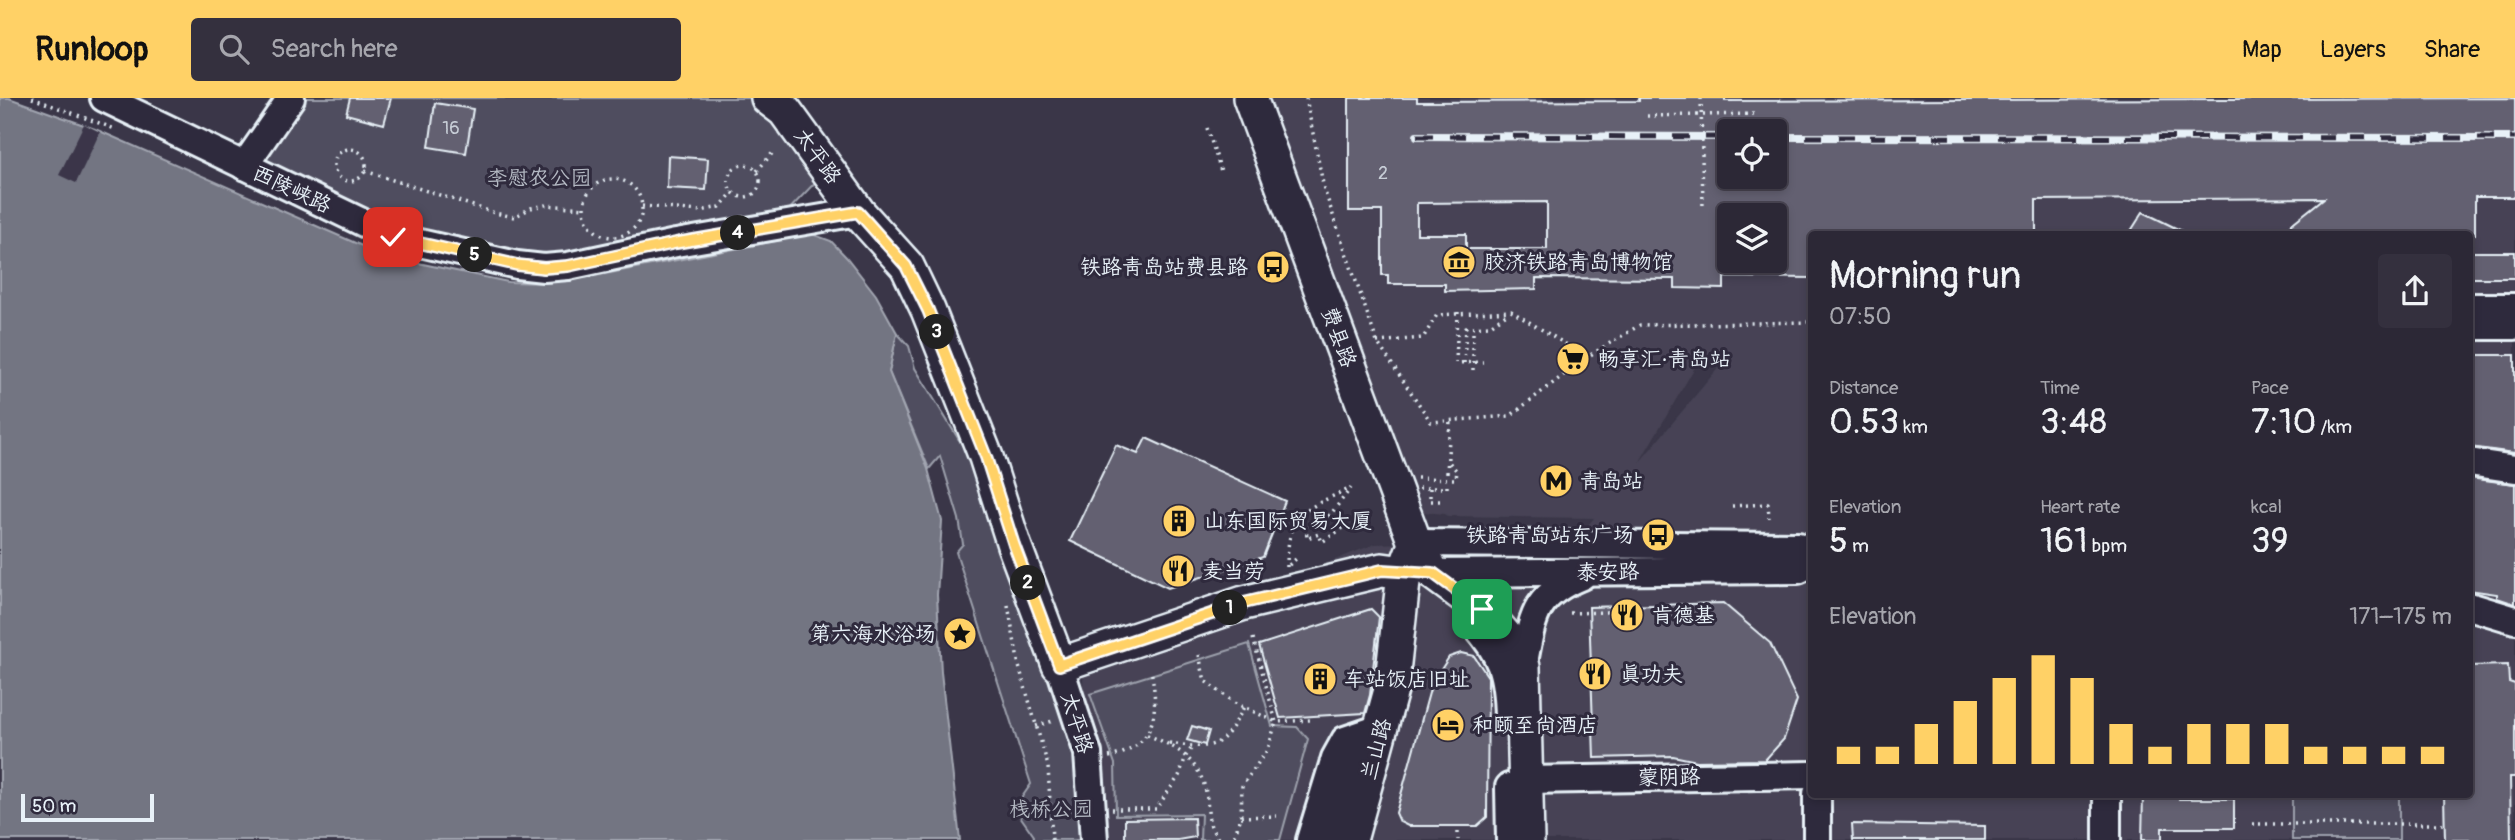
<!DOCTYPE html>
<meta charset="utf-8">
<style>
body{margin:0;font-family:Pangolin,"LXGW WenKai TC",sans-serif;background:#34303e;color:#f1f3f6;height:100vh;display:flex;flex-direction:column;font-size:26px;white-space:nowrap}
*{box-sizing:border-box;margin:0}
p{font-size:23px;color:#a6a6ad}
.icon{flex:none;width:38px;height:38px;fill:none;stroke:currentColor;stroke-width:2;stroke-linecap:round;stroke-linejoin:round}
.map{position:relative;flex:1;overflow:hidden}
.details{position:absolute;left:1808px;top:133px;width:665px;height:567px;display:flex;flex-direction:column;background:#2c2836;border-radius:7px;box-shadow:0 4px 10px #0003,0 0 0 2px #484451}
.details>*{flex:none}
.fabs{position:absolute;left:1717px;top:21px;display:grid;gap:14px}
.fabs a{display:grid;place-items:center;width:70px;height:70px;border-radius:7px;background:#2c2836;box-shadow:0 4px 10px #0003,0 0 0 2px #484451;font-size:35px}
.scale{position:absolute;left:21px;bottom:18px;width:133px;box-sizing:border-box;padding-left:7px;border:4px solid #e8f1f8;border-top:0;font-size:19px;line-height:24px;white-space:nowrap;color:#e8f1f8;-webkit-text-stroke:5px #2f2a3d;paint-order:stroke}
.pin{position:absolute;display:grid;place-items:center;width:60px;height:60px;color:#fff;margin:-30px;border-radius:14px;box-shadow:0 4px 10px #0006}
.km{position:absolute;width:35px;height:35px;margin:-18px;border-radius:50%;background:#222;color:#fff;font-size:19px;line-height:35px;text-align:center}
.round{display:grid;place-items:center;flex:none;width:74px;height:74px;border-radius:7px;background:#34303e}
.overview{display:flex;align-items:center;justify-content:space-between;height:119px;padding:0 21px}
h1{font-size:38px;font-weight:600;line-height:52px}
.metrics{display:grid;grid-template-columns:repeat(3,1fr);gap:10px;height:119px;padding:7px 21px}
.metrics div{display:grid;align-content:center}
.metrics b{font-size:35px;font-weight:600}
.metrics small{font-size:19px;font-weight:400}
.metrics p{font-size:19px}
.chart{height:196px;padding:14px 21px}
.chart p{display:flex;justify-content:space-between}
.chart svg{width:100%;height:126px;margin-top:7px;stroke:#ffd166;stroke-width:6}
header{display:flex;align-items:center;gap:42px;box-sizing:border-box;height:98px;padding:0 35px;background:#ffd166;color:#111}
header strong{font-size:33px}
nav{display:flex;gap:38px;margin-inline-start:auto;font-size:24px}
.search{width:490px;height:63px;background:#34303e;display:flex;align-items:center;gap:18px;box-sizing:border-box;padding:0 24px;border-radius:7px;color:#a6a6ad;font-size:26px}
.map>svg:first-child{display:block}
</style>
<header>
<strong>Runloop</strong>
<div class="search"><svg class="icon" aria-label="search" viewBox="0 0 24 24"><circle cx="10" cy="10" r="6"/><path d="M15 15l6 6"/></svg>Search here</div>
<nav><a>Map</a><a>Layers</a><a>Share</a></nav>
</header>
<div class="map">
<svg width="2515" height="742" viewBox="0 0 2515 742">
<rect width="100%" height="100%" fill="#3a3648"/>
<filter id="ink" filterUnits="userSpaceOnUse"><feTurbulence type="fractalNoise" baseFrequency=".0143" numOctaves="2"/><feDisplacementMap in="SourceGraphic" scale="14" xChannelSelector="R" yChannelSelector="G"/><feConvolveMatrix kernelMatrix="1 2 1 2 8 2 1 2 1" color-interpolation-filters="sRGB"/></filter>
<g filter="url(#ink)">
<!-- built -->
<path fill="#464354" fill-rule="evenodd" d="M1269 0H2515V742H1077L1084 561 1375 446 1577 440 1594 420 1448 418 1445 416 1423 414 1416 409 1325 163ZM1729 33H1774V79H1729ZM1729 117H1774V163H1729ZM1811 136H2469V696H1811ZM1725 256H1730L1639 365 1695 269 1706 260Z"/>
<!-- green -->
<g fill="#504e5f" stroke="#9ca0ac" stroke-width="2">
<polygon points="291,0 768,0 828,71 783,118 570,156 521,159 403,129 250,61"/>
<polygon points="897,235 909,248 915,270 983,381 1013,479 1074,649 1080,710 1079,742 1033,742 1034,738 1020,718 1022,699 1031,686 956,454 963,446 959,421 940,358 929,371 889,274"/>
<polygon points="1249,546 1272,628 1297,629 1308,641 1280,742 1200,742 1201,716 1116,717 1115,666 1090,596"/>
<rect x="2292" y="697" width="107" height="45"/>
</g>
<!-- water -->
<polygon fill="#737482" stroke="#a2a6b1" stroke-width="2" points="0,0 9,0 95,31 385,158 508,184 546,185 589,179 812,136 831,143 847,160 876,197 897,235 889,274 928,371 942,423 937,497 941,574 960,742 0,742"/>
<!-- pier -->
<polygon fill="#3a3648" points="84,26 100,34 76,85 59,77"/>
<!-- building -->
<g fill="#636171" stroke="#e8f1f8" stroke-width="2" fill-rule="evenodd">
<polygon points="350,0 391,0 384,26 346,16"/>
<path d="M1349 0H1417V4L1639 3V0H1725V3L2515 0V99H2475V136H2279L2324 100 2036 102V136H1811V180L1724 179V191L1675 190V181L1536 180V191L1445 193V186H1388V177H1382V113H1349ZM1729 33H1774V79H1729ZM1547 104V151H1466V136H1417V105ZM1729 117H1774V163H1729Z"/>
<polygon points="435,5 473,11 466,55 429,49"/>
<polygon points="668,58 708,61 706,92 667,90"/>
<polygon points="2143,114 2188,136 2129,136"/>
<rect x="2469" y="154" width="46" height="26"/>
<polygon points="2469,257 2515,257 2515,355 2469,349"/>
<polygon points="1146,340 1285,403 1263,459 1168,490 1070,443 1116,347 1138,356"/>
<polygon points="2469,380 2515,386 2515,506 2497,500 2497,496 2469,492"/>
<polygon points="1723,505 1770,545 1797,602 1784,641 1765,662 1697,663 1673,658 1594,660 1589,509"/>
<polygon points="1371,511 1379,519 1370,597 1365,615 1280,620 1259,547"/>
<polygon points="1461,555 1474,558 1488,579 1487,719 1477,728 1408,728 1400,724 1396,715 1435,573 1440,573 1449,559"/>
<polygon points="2508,567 2509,584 2515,586 2515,679 2510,679 2511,742 2445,742 2444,696 2469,696 2469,568"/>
<polygon points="1192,628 1209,633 1205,647 1187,642"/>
<polygon points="2143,696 2179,696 2179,701 2234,701 2234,730 2162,730 2162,742 2142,742"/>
<polygon points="1194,720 1195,739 1178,742 1125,742 1125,721"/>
<polygon points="1852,726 1985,728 1985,742 1853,742"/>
</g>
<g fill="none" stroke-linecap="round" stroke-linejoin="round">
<defs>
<g id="minor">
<polyline points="104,0 393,139 517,167 544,170 568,168 676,145 858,114"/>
<polyline points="244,68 291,0"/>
<polyline points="2469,209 2515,209"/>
<polyline points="2469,228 2515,228"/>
<polyline points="2469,364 2515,371"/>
<polyline points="1415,445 1798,448 1811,456"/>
<polyline points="1427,475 1798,472 1811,466"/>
<polyline points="2469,508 2515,522"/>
<path d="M1473 525C1502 557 1507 576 1508 619"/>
<polyline points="1059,567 1088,655 1094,742"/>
<path d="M1523 569C1533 520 1532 498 1582 478"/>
<polyline points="1526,682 1811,677"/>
<polyline points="1509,689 1510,742"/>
<polyline points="1817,696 1817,742"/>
<polyline points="2107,696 2107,742"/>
<polyline points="1310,742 1335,660 1345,642 1383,629"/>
<polyline points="1331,742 1357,662"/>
</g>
<g id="major">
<polyline points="768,0 785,13 858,114 907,168 928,212 986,359 1014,447 1059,567 1244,505 1382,472 1404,475"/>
<polyline points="1250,0 1415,445 1433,475 1482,511 1518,553 1523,569 1527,742"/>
<polyline points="1350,742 1391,592 1404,475 1412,454"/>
</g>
</defs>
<!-- minor casing -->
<use href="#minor" stroke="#e8f1f8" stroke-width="32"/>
<!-- major casing -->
<use href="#major" stroke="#e8f1f8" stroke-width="38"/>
<!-- path -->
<g stroke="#e8f1f8" stroke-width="3.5" stroke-dasharray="2 5" stroke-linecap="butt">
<polyline points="32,0 115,31"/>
<polyline points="1306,0 1324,91 1377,244 1431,324 1510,318 1587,259 1640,227 1811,224"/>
<polyline points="1647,18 1754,16"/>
<polyline points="1207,30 1221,73"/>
<circle cx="350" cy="67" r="16"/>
<circle cx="744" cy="83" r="16"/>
<polyline points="365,73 495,115 514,119 531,110 545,107 585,110"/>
<polyline points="757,73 775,52"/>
<circle cx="613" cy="110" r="29"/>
<polyline points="642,108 700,113 720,109 733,94"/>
<polyline points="1458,214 1456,265 1483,264"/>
<polyline points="1473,235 1473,274"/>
<polyline points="1377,244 1423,240 1437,217 1511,213 1587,259"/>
<polyline points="1464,265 1466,229 1489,228 1508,215"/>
<polyline points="1447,375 1450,322"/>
<polyline points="1417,380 1456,381 1457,373 1448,363"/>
<polyline points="1419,390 1447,390 1447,384"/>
<polyline points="1430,390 1430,403 1445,403"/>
<polyline points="1732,408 1768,406 1769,420"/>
<polyline points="1343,430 1322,444 1319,436 1307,440 1306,426 1330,417 1351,390"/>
<polyline points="1289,467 1297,460"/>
<path d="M1287 469C1287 416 1304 411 1349 391"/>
<polyline points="1008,507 1019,568 1048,668 1052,742"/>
<polyline points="1570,515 1609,514"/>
<polyline points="1253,540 1276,624 1310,622"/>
<polyline points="1199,557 1205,583 1235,605 1276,624 1268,651 1242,688 1241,719 1233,742"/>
<polyline points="1036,628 1056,622"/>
<path d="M1147 637C1179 649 1203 665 1207 701 1209 721 1207 725 1219 742"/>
<path d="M1169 645C1215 652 1222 651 1244 609"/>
<path d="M1109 659C1157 649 1159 613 1151 572"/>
<polyline points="1050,711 1072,711"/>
<polyline points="1112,711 1156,711 1179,678 1186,658 1193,648"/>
<polyline points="1241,719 1277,718"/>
<polyline points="2252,726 2445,726"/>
<polyline points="1458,734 1458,742"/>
</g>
<!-- minor -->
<use href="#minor" stroke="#2f2a3d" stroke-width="26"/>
<!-- major -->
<use href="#major" stroke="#2f2a3d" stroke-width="33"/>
<defs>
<g id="rail">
<polyline points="1417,38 1729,39"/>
<polyline points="1774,39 2515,40"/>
</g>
</defs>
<!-- rail casing -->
<use href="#rail" stroke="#e8f1f8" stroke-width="8"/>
<!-- rail -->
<use href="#rail" stroke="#2f2a3d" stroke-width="5" stroke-dasharray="16" stroke-linecap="butt"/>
<!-- path-bridge -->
<polyline stroke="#e8f1f8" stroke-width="3.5" stroke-dasharray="2 5" stroke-linecap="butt" points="1701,0 1703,112"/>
</g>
</g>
<g fill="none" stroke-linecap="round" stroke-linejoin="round" filter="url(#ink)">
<defs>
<polyline id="route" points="393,139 517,167 544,170 568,168 676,145 858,114 906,168 928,212 986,359 1014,447 1059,567 1244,505 1382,472 1433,475 1482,511"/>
</defs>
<!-- route casing -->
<use href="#route" stroke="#fff" stroke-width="14"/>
<!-- route -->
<use href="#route" stroke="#ffd166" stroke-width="9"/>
</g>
<!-- icons -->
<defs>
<symbol id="museum-disc" viewBox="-11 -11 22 22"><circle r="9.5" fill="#ffd166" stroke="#2f2a3d"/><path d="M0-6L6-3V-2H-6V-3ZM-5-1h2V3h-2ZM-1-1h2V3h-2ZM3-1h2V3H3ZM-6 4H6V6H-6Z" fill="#111"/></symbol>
<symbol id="bus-disc" viewBox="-11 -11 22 22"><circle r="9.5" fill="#ffd166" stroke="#2f2a3d"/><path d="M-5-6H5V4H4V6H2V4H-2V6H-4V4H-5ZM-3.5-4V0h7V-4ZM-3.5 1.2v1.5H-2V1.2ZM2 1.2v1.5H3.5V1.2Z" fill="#111"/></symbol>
<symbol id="supermarket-disc" viewBox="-11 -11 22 22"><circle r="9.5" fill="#ffd166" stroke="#2f2a3d"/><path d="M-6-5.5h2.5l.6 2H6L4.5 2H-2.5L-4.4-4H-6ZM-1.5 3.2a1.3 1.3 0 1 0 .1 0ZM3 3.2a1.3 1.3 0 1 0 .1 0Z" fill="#111"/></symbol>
<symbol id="metro-disc" viewBox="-11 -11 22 22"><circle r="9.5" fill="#ffd166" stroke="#2f2a3d"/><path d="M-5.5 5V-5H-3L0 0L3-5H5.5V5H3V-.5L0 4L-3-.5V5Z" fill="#111"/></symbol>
<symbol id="building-disc" viewBox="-11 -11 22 22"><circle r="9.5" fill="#ffd166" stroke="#2f2a3d"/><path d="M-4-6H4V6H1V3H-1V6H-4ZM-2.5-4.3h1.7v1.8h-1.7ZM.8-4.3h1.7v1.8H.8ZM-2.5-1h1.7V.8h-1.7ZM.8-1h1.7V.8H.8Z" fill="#111"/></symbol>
<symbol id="restaurant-disc" viewBox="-11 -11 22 22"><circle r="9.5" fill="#ffd166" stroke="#2f2a3d"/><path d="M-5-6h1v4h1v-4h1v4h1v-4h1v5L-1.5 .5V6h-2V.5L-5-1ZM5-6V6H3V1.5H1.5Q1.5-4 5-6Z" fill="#111"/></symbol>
<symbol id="sight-disc" viewBox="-11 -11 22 22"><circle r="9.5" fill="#ffd166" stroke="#2f2a3d"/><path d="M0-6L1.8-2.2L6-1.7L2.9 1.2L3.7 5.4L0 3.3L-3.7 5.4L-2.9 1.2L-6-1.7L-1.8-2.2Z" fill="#111"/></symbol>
<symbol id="hotel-disc" viewBox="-11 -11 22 22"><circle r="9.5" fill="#ffd166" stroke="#2f2a3d"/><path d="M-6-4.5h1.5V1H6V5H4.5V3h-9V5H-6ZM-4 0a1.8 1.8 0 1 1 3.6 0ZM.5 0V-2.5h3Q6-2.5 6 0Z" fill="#111"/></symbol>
</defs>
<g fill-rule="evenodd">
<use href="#museum-disc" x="1440" y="145" width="38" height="38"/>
<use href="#bus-disc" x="1254" y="150" width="38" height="38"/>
<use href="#supermarket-disc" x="1554" y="242" width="38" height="38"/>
<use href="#metro-disc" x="1537" y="364" width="38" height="38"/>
<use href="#building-disc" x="1160" y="404" width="38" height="38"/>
<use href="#bus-disc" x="1639" y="418" width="38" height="38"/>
<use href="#restaurant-disc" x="1159" y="454" width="38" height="38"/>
<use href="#restaurant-disc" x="1608" y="498" width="38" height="38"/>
<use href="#sight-disc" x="941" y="517" width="38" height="38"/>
<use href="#restaurant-disc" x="1576" y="557" width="38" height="38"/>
<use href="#building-disc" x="1301" y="562" width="38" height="38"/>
<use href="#hotel-disc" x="1429" y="608" width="38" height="38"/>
</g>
<g text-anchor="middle" stroke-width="6" stroke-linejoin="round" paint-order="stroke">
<!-- number labels -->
<g font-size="18" fill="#c7cdd6">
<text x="451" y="36">16</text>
<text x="1383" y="81">2</text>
</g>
<!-- street labels -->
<g font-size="21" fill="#e8f1f8" stroke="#2f2a3d">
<text transform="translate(818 58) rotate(54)" y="7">太平路</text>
<text transform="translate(292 91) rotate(25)" y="7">西陵峡路</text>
<text transform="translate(1339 239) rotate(70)" y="7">费县路</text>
<text transform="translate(1608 474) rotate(-1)" y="7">泰安路</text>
<text transform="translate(1077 625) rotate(73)" y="7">太平路</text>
<text transform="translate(1376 651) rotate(-75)" y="7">兰山路</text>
<text transform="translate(1669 679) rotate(-1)" y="7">蒙阴路</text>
</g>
<!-- park labels -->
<g font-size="21" fill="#b3b8c2" stroke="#2f2a3d">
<text x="539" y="87">李慰农公园</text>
<text x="1051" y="718">栈桥公园</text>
</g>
<!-- poi labels -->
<g font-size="21" fill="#e8f1f8" stroke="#2f2a3d" text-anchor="start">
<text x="1484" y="171">胶济铁路青岛博物馆</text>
<text x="1248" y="176" text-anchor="end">铁路青岛站费县路</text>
<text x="1598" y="268">畅享汇·青岛站</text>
<text x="1580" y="390">青岛站</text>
<text x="1204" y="430">山东国际贸易大厦</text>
<text x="1634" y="444" text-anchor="end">铁路青岛站东广场</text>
<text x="1202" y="480">麦当劳</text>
<text x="1652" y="524">肯德基</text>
<text x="936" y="543" text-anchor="end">第六海水浴场</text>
<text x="1620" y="583">真功夫</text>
<text x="1344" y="588">车站饭店旧址</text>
<text x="1472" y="634">和颐至尚酒店</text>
</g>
</g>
</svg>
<div class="fabs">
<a><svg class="icon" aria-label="locate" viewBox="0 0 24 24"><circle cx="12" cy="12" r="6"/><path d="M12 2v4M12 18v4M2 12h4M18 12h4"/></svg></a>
<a><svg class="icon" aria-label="layers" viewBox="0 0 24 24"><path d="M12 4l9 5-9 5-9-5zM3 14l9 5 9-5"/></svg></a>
</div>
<div class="scale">50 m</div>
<div class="pin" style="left:1482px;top:511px;background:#1e9e55"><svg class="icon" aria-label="arrive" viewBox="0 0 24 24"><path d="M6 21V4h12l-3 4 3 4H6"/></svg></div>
<div class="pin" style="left:393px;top:139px;background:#d93025"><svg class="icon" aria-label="check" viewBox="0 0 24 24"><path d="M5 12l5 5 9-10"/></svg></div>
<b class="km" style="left:1230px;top:510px">1</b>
<b class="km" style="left:1028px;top:485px">2</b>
<b class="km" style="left:937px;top:234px">3</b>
<b class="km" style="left:738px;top:135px">4</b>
<b class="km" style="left:475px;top:157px">5</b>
<section class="details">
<div class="overview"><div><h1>Morning run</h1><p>07:50</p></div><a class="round"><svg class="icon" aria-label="share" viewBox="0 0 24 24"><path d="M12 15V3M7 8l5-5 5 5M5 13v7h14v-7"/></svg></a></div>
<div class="metrics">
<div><p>Distance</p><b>0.53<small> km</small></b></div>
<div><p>Time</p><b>3:48</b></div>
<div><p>Pace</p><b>7:10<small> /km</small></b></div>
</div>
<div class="metrics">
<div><p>Elevation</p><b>5<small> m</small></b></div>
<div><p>Heart rate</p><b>161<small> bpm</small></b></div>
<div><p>kcal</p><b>39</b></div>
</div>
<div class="chart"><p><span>Elevation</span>171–175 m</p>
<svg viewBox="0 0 160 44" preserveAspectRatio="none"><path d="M5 44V38M15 44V38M25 44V30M35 44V22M45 44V14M55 44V6M65 44V14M75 44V30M85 44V38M95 44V30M105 44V30M115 44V30M125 44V38M135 44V38M145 44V38M155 44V38"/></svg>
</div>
</section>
</div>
